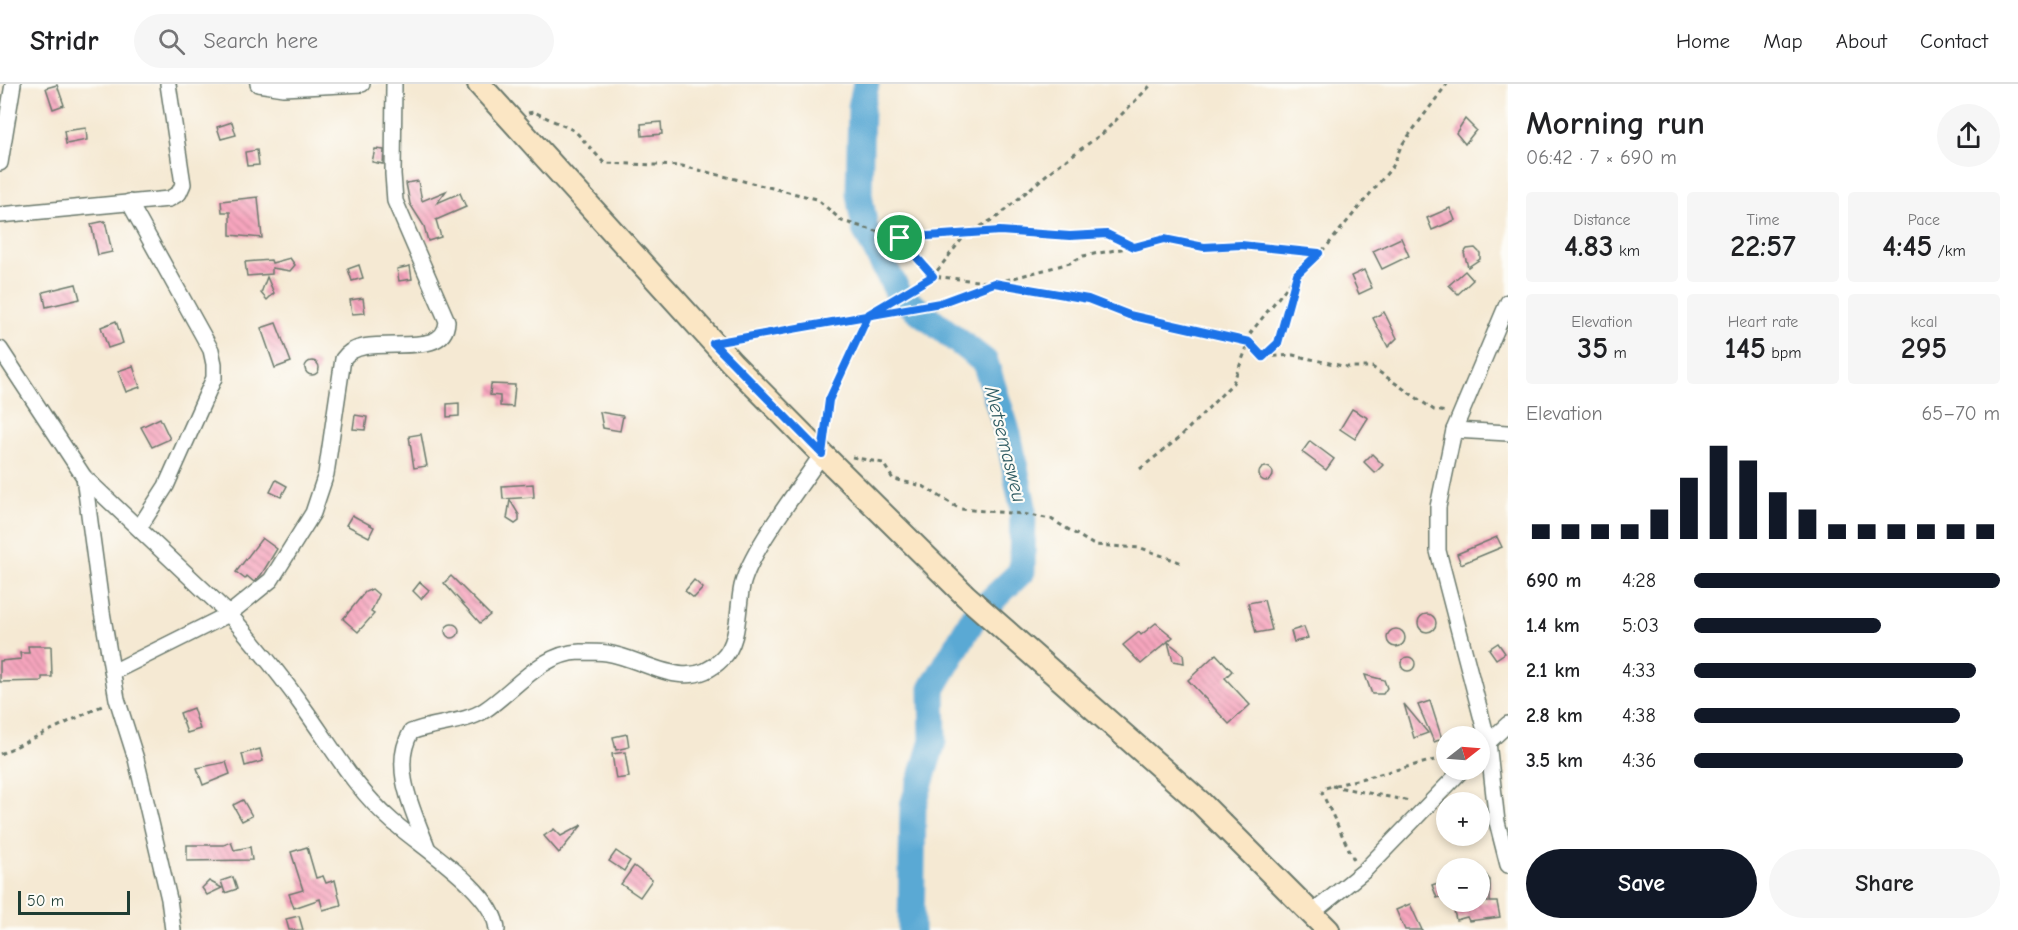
<!DOCTYPE html>
<meta charset="utf-8">
<style>
body{margin:0;font-family:"Comic Neue",sans-serif;background:#f6f6f6;color:#202124;height:100vh;display:flex;flex-direction:column;font-size:22px;white-space:nowrap}
*{box-sizing:border-box;margin:0}
p{font-size:20px;color:#757577}
.icon{flex:none;width:33px;height:33px;fill:none;stroke:currentColor;stroke-width:2;stroke-linecap:round;stroke-linejoin:round}
.map{position:relative;flex:1;overflow:hidden}
.drawer{display:flex;flex-direction:column;background:#fff;width:510px}
.drawer>*{flex:none}
.needle{width:39px;rotate:73deg}
.buttons{position:absolute;left:1436px;top:642px;display:grid;gap:12px}
.buttons a{display:grid;place-items:center;width:54px;height:54px;border-radius:50%;background:#fff;box-shadow:0 3px 9px #0003;font-size:30px}
.scale{position:absolute;left:18px;bottom:15px;width:112px;box-sizing:border-box;padding-left:6px;border:3px solid #1f3d34;border-top:0;font-size:16px;line-height:21px;white-space:nowrap;color:#1f3d34;-webkit-text-stroke:4px #fdfcf7;paint-order:stroke}
.pin{position:absolute;display:grid;place-items:center;width:51px;height:51px;color:#fff;margin:-26px;border:3px solid #fff;border-radius:50%;box-shadow:0 2px 6px #0007}
.round{display:grid;place-items:center;flex:none;width:63px;height:63px;border-radius:32px;background:#f6f6f6}
.headline{display:flex;align-items:center;justify-content:space-between;height:102px;padding:0 18px}
h1{font-size:33px;font-weight:600;line-height:45px}
.metrics{display:grid;grid-template-columns:repeat(3,1fr);gap:9px;height:102px;padding:6px 18px}
.metrics div{display:grid;align-content:center;border-radius:6px;background:#f6f6f6;text-align:center}
.metrics b{font-size:30px;font-weight:600}
.metrics small{font-size:16px;font-weight:400}
.metrics p{font-size:16px}
.chart{height:168px;padding:12px 18px}
.chart p{display:flex;justify-content:space-between}
.chart svg{width:100%;height:108px;margin-top:6px;stroke:#111827;stroke-width:6}
.primary-button{display:flex;gap:12px;margin-top:auto;padding:12px 18px}
.primary-button a{flex:1;height:69px;border-radius:36px;background:#111827;color:#fff;font-size:24px;font-weight:600;line-height:69px;text-align:center}
.primary-button a+a{background:#f6f6f6;color:#202124}
ul{padding:0 18px;list-style:none;font-size:20px}
li{display:grid;grid-template-columns:96px 72px 1fr;align-items:center;height:45px}
li i{height:15px;border-radius:8px;background:#111827}
header{display:flex;align-items:center;gap:36px;box-sizing:border-box;height:84px;padding:0 30px;background:#fff;border-bottom:2px solid #e0e0e0}
header strong{font-size:28px}
nav{display:flex;gap:33px;margin-inline-start:auto;font-size:21px}
.search{width:420px;height:54px;background:#f6f6f6;display:flex;align-items:center;gap:15px;box-sizing:border-box;padding:0 21px;border-radius:33px;color:#757577;font-size:22px}
main{display:flex;flex:1;min-height:0}
.map>svg:first-child{display:block}
</style>
<header>
<strong>Stridr</strong>
<div class="search"><svg class="icon" aria-label="search" viewBox="0 0 24 24"><circle cx="10" cy="10" r="6"/><path d="M15 15l6 6"/></svg>Search here</div>
<nav><a>Home</a><a>Map</a><a>About</a><a>Contact</a></nav>
</header>
<main>
<div class="map">
<svg width="1508" height="846" viewBox="0 0 1508 846">
<defs>
<pattern id="building-back-hatch" width="6" height="6" patternUnits="userSpaceOnUse" patternTransform="scale(1.5)"><rect width="6" height="6" fill="#f7a5be"/><path d="M-1 5l2 2M0 0l6 6M5-1l2 2" fill="none" stroke="#c7889b"/></pattern>
</defs>
<rect width="100%" height="100%" fill="#fdfcf7"/>
<filter id="ink" filterUnits="userSpaceOnUse"><feTurbulence type="fractalNoise" baseFrequency=".0167" numOctaves="2"/><feDisplacementMap in="SourceGraphic" scale="12" xChannelSelector="R" yChannelSelector="G"/><feConvolveMatrix kernelMatrix="1 2 1 2 8 2 1 2 1" color-interpolation-filters="sRGB"/></filter>
<filter id="wash" filterUnits="userSpaceOnUse"><feTurbulence type="fractalNoise" baseFrequency=".008" numOctaves="4" result="noise"/><feDisplacementMap in="SourceGraphic" scale="24" xChannelSelector="R" yChannelSelector="G"/><feGaussianBlur stdDeviation="1.35" result="paint"/><feColorMatrix in="noise" values="0 0 0 0 0 0 0 0 0 0 0 0 0 0 0 0 0 1.4 0 .05"/><feComposite in="paint" operator="in"/></filter>
<g filter="url(#wash)">
<rect width="100%" height="100%" fill="#f5e9d3"/>
<g fill="none" stroke-linecap="round" stroke-linejoin="round">
<!-- river -->
<polyline stroke="#5aa9d4" stroke-width="27" points="866,0 861,23 859,110 865,145 900,212 985,278 1008,350 1023,423 1022,487 974,533 932,605 933,657 913,722 911,846"/>
</g>
<g id="blocks">
<!-- building -->
<g fill="url(#building-back-hatch)">
<polygon points="57,1 64,21 53,25 46,4"/>
<polygon points="1465,35 1476,46 1465,60 1456,49"/>
<polygon points="232,38 236,51 221,55 217,43"/>
<polygon points="661,38 662,50 642,52 641,40"/>
<polygon points="86,44 87,56 66,60 64,47"/>
<polygon points="375,65 384,66 383,80 372,78"/>
<polygon points="257,66 259,81 247,82 245,68"/>
<polygon points="418,97 422,117 446,107 437,119 460,109 466,123 436,136 441,153 428,157 424,142 410,120 406,99"/>
<polygon points="258,113 262,154 230,151 230,128 222,128 221,117"/>
<polygon points="1450,124 1455,136 1432,146 1427,134"/>
<polygon points="105,137 112,168 98,171 91,140"/>
<polygon points="1401,154 1409,172 1382,185 1373,167"/>
<polygon points="1475,164 1480,169 1480,175 1468,183 1464,169 1467,165"/>
<polygon points="290,174 295,181 290,187 272,184 272,190 247,192 245,178 271,176 272,179"/>
<polygon points="359,181 363,194 352,197 348,185"/>
<polygon points="410,182 412,195 399,197 397,185"/>
<polygon points="1364,186 1372,204 1359,210 1351,192"/>
<polygon points="1465,187 1473,196 1458,210 1449,201"/>
<polygon points="267,193 274,209 267,216 261,209"/>
<polygon points="76,200 80,215 46,223 43,208"/>
<polygon points="363,214 365,229 352,230 350,216"/>
<polygon points="1384,228 1397,254 1388,263 1373,234"/>
<polygon points="116,237 123,259 108,264 101,243"/>
<polygon points="276,239 291,278 275,284 261,244"/>
<circle cx="312" cy="284" r="7"/>
<polygon points="133,282 140,303 126,308 118,287"/>
<polygon points="491,300 515,301 513,323 500,322 500,312 490,311"/>
<polygon points="459,319 459,332 447,333 447,320"/>
<polygon points="1352,325 1368,334 1355,355 1340,345"/>
<polygon points="600,328 623,332 620,347 603,344"/>
<polygon points="355,331 367,333 365,346 353,345"/>
<polygon points="160,334 170,355 152,363 141,343"/>
<polygon points="421,350 427,382 414,384 409,352"/>
<polygon points="1310,357 1334,375 1326,386 1302,368"/>
<polygon points="1372,370 1383,381 1375,389 1364,378"/>
<circle cx="1266" cy="390" r="7"/>
<polygon points="276,396 287,402 281,413 270,408"/>
<polygon points="533,400 534,413 503,415 502,402"/>
<polygon points="510,416 519,431 519,437 515,440 507,435"/>
<polygon points="352,431 374,443 369,453 346,441"/>
<polygon points="1497,453 1502,463 1461,480 1457,470"/>
<polygon points="262,454 277,465 261,491 254,498 247,492 245,495 236,488"/>
<polygon points="451,492 490,531 480,539 444,499"/>
<polygon points="694,496 703,504 694,514 685,507"/>
<polygon points="420,498 429,506 421,515 413,507"/>
<polygon points="372,505 379,511 371,528 374,530 358,548 343,535 365,508"/>
<polygon points="1264,516 1272,546 1256,549 1248,519"/>
<circle cx="1427" cy="539" r="9"/>
<polygon points="1156,539 1173,553 1141,580 1123,561 1139,548 1141,551"/>
<circle cx="452" cy="547" r="7"/>
<polygon points="1304,543 1308,554 1294,558 1291,547"/>
<circle cx="1396" cy="554" r="9"/>
<polygon points="1168,558 1183,570 1184,579 1173,577"/>
<polygon points="1498,559 1505,569 1496,575 1489,565"/>
<polygon points="28,562 51,562 52,593 42,593 42,597 0,598 0,577 21,575 20,569 29,569"/>
<polygon points="1216,570 1232,587 1225,594 1250,621 1229,640 1188,596"/>
<circle cx="1408" cy="580" r="7"/>
<polygon points="1365,591 1384,596 1387,604 1383,610 1372,610"/>
<polygon points="1430,617 1442,655 1434,658 1418,621"/>
<polygon points="1404,620 1428,649 1414,654"/>
<polygon points="193,624 200,645 187,649 180,629"/>
<polygon points="627,650 629,663 616,666 613,653"/>
<polygon points="260,665 263,677 245,682 242,670"/>
<polygon points="625,668 629,693 616,695 612,670"/>
<polygon points="226,678 230,690 203,701 197,684"/>
<polygon points="243,716 252,732 242,737 233,721"/>
<polygon points="582,741 559,769 544,752 554,745 561,752"/>
<polygon points="231,758 234,766 250,763 252,776 187,777 187,761 224,761"/>
<polygon points="307,763 316,794 323,792 326,799 335,796 341,821 323,826 320,815 294,824 289,810 303,806 291,768"/>
<polygon points="616,767 630,777 624,787 609,777"/>
<polygon points="634,782 652,796 640,813 621,800"/>
<polygon points="1479,782 1490,796 1490,818 1497,818 1500,833 1469,837 1467,833 1456,836 1452,818 1488,818 1479,803"/>
<polygon points="233,793 237,805 225,809 221,797"/>
<polygon points="1446,796 1446,811 1437,814 1432,801"/>
<polygon points="209,797 222,804 207,811 202,804"/>
<polygon points="1410,820 1422,846 1405,846 1396,826"/>
<polygon points="299,832 303,846 289,846 286,835"/>
</g>
</g>
</g>
<g filter="url(#ink)">
<use href="#blocks" fill-opacity="0" stroke="#6a796c" stroke-width="1.5"/>
<g fill="none" stroke-linecap="round" stroke-linejoin="round">
<defs>
<g id="street">
<polyline points="258,0 284,4 362,0"/>
<path d="M394 0 393 90 395 117 447 237C445 281 363 244 343 275L326 390 313 429 271 496 229 530C255 560 280 590 303 623 332 663 355 705 392 737 420 762 495 808 497 846"/>
<polyline points="0,79 13,0"/>
<polyline points="129,118 211,266 214,280 214,294 166,402 139,444"/>
<polyline points="0,131 169,115 179,109 183,100 168,0"/>
<polyline points="1508,218 1454,346 1438,423 1438,467 1488,658 1497,738 1508,781"/>
<polyline points="0,265 84,393 102,528 117,615 136,675 169,815 173,846"/>
<polyline points="1454,346 1508,349"/>
<polyline points="84,393 229,530 113,588"/>
<polyline points="1483,663 1508,640"/>
<path d="M427 763C414 728 390 684 411 648 434 638 464 640 485 626 514 607 541 569 580 568 589 568 599 568 607 569 646 575 687 611 722 575 740 558 737 525 742 502 751 465 800 404 822 370"/>
<polyline points="1312,829 1364,787 1462,686"/>
</g>
<polyline id="secondary" points="479,0 732,279 822,370 966,512 1200,718 1328,846"/>
</defs>
<!-- street casing -->
<use href="#street" stroke="#6a796c" stroke-width="18"/>
<!-- secondary casing -->
<use href="#secondary" stroke="#6a796c" stroke-width="26"/>
<!-- path -->
<g stroke="#6a796c" stroke-width="3" stroke-dasharray="4.5 4.5" stroke-linecap="butt">
<polyline points="528,29 534,28 575,47 604,79 682,82 817,115 842,137 900,154 1000,147 1070,152 1107,150 1134,163 1164,155 1204,163 1241,161 1319,169"/>
<polyline points="900,154 933,192 995,199 1087,215 1129,231 1249,258 1263,273"/>
<polyline points="734,256 940,219 995,199 1070,179 1083,172 1132,163"/>
<polyline points="1244,257 1294,194"/>
<polyline points="1263,273 1278,259 1288,213 1297,190 1327,162 1393,82 1401,62 1447,0"/>
<polyline points="1265,273 1293,271 1347,283 1372,283 1434,326 1447,328"/>
<polyline points="825,347 829,316 869,230 933,192 965,151 997,133 1052,86 1103,49 1152,0"/>
<polyline points="852,373 883,379 893,395 923,402 960,425 1023,430 1051,435 1094,461 1141,464 1182,479"/>
<polyline points="1140,385 1179,354 1233,299 1249,258"/>
<polyline points="0,670 104,621"/>
<polyline points="1332,702 1410,717"/>
<polyline points="1354,776 1322,709 1325,704 1446,673"/>
</g>
<!-- street -->
<use href="#street" stroke="#fff" stroke-width="15"/>
<!-- secondary -->
<use href="#secondary" stroke="#fbe6c4" stroke-width="22"/>
</g>
</g>
<g fill="none" stroke-linecap="round" stroke-linejoin="round" filter="url(#ink)">
<defs>
<polyline id="route" points="900,154 933,192 869,230 829,316 822,370 713,259 940,219 994,199 1088,215 1129,231 1249,258 1263,273 1278,259 1297,190 1319,169 1241,161 1204,163 1164,155 1134,163 1107,150 1070,152 1000,147 900,154"/>
</defs>
<!-- route casing -->
<use href="#route" stroke="#fff" stroke-width="12"/>
<!-- route -->
<use href="#route" stroke="#1a73e8" stroke-width="8"/>
</g>
<g text-anchor="middle" stroke-width="4.5" stroke-linejoin="round" paint-order="stroke">
<!-- water labels -->
<g font-size="20" font-style="italic" fill="#315d64" stroke="#fdfcf7">
<text transform="translate(1006 360) rotate(76)" y="7">Metsemasweu</text>
</g>
</g>
</svg>
<div class="buttons">
<a><svg class="needle" viewBox="-14 -14 28 28"><path d="M0-13l5 13h-10z" fill="#e53935"/><path d="M0 13l5-13h-10z" fill="#757577"/></svg></a>
<a>+</a>
<a>−</a>
</div>
<div class="scale">50 m</div>
<div class="pin" style="left:900px;top:154px;background:#1e9e55"><svg class="icon" aria-label="arrive" viewBox="0 0 24 24"><path d="M6 21V4h12l-3 4 3 4H6"/></svg></div>
</div>
<section class="drawer">
<div class="headline"><div><h1>Morning run</h1><p>06:42 · 7 × 690 m</p></div><a class="round"><svg class="icon" aria-label="share" viewBox="0 0 24 24"><path d="M12 15V3M7 8l5-5 5 5M5 13v7h14v-7"/></svg></a></div>
<div class="metrics">
<div><p>Distance</p><b>4.83<small> km</small></b></div>
<div><p>Time</p><b>22:57</b></div>
<div><p>Pace</p><b>4:45<small> /km</small></b></div>
</div>
<div class="metrics">
<div><p>Elevation</p><b>35<small> m</small></b></div>
<div><p>Heart rate</p><b>145<small> bpm</small></b></div>
<div><p>kcal</p><b>295</b></div>
</div>
<div class="chart"><p><span>Elevation</span>65–70 m</p>
<svg viewBox="0 0 160 44" preserveAspectRatio="none"><path d="M5 44V38M15 44V38M25 44V38M35 44V38M45 44V32M55 44V19M65 44V6M75 44V12M85 44V25M95 44V32M105 44V38M115 44V38M125 44V38M135 44V38M145 44V38M155 44V38"/></svg>
</div>
<ul>
<li><b>690 m</b>4:28<i style="width:100%"></i></li>
<li><b>1.4 km</b>5:03<i style="width:61%"></i></li>
<li><b>2.1 km</b>4:33<i style="width:92%"></i></li>
<li><b>2.8 km</b>4:38<i style="width:87%"></i></li>
<li><b>3.5 km</b>4:36<i style="width:88%"></i></li>
</ul>
<div class="primary-button"><a>Save</a><a>Share</a></div>
</section>
</main>
